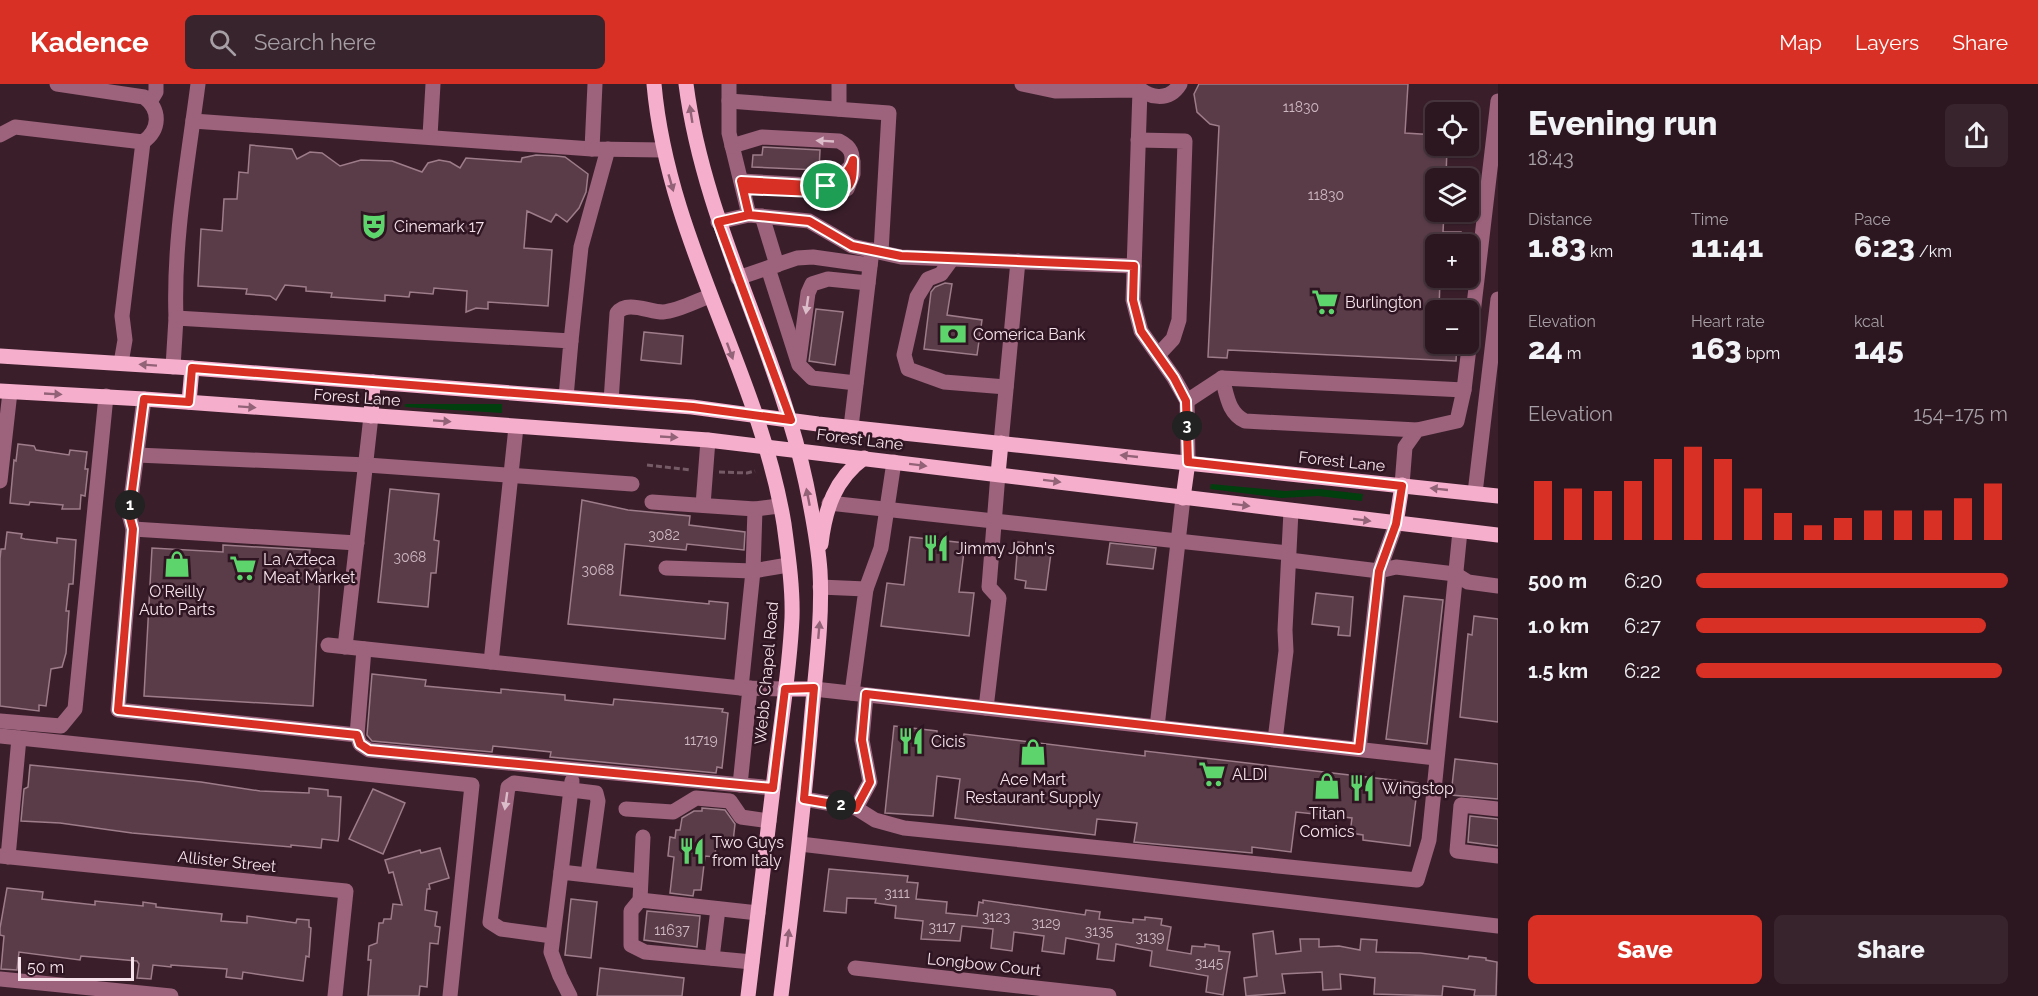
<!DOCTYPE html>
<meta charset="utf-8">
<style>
body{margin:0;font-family:Raleway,sans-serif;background:#38242d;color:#f1f3f6;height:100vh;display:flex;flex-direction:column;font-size:22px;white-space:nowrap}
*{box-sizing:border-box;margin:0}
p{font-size:20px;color:#a69fa5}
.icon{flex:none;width:33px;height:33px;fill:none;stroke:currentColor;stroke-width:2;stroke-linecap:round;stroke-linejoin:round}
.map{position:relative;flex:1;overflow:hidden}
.details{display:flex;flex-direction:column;background:#2c1720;width:540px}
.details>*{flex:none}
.controls{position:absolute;left:1425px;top:18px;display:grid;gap:12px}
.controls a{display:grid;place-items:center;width:54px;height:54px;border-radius:9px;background:#2c1720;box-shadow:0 2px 4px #0004,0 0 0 2px #48363e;font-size:30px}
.scale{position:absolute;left:18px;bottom:15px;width:116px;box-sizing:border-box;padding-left:6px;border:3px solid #f5e2ea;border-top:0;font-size:16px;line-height:21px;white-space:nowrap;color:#f5e2ea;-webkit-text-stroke:4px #2f1521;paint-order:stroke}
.pin{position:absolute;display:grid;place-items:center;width:51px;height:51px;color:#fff;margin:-26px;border:3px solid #fff;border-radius:50%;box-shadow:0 2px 6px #0007}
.km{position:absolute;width:30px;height:30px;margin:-15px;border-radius:50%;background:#222;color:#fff;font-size:16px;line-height:30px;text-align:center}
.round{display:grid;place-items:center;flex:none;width:63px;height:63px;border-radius:9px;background:#38242d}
.summary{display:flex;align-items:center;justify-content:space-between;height:102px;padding:0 30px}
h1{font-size:33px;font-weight:800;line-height:45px}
.stats{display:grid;grid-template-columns:repeat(3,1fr);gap:9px;height:102px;padding:6px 30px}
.stats div{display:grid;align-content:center}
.stats b{font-size:30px;font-weight:800}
.stats small{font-size:16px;font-weight:400}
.stats p{font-size:16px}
.chart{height:168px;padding:12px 30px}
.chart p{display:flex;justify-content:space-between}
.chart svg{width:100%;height:108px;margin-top:6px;stroke:#d93025;stroke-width:6}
.primary-button{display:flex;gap:12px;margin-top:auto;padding:12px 30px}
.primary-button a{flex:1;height:69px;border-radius:9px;background:#d93025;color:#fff;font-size:24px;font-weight:800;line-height:69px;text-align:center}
.primary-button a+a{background:#38242d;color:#f1f3f6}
ul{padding:0 30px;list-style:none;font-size:20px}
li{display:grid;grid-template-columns:96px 72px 1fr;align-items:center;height:45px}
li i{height:15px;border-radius:8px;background:#d93025}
header{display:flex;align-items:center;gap:36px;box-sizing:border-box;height:84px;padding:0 30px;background:#d93025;color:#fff}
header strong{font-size:28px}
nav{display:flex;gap:33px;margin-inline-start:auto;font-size:21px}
.search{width:420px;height:54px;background:#38242d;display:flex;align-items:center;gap:15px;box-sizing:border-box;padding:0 21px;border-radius:9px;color:#a69fa5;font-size:22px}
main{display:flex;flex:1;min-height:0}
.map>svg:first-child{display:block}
</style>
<header>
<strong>Kadence</strong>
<div class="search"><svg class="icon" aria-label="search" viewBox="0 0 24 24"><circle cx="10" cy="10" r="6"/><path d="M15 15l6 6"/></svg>Search here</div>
<nav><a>Map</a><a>Layers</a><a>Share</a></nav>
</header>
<main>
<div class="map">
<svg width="1498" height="912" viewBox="0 0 1498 912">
<rect width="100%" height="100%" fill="#3a1f2b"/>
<!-- green -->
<g fill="#013f0f">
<polygon points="405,320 502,320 502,329 405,323"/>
<polygon points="1211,400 1285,407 1319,405 1363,410 1362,417 1318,412 1281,414 1210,405"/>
</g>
<!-- building -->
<g fill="#593c48" stroke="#9e7c8a" stroke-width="1.5">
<polygon points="1199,0 1408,0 1405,49 1436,51 1436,62 1447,62 1446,94 1436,94 1436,128 1444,128 1443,148 1461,148 1460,160 1436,160 1436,194 1440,194 1439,226 1436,226 1436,260 1457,260 1456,277 1228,266 1227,274 1208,273 1219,42 1210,40 1197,28 1194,10"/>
<polygon points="250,61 292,65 297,75 310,68 322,69 340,82 361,76 392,77 422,88 428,79 439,76 450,78 460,84 466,74 521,78 522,74 536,71 556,72 565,73 588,90 586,108 579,124 567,138 556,130 551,138 527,127 524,164 552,166 548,222 488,218 488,225 476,224 466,228 467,207 434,204 433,210 410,208 409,213 385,211 385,217 331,213 332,209 306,207 306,203 285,201 276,216 270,212 246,210 247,205 198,202 201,145 222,147 224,115 237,115 239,88 248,89"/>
<polygon points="763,63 820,66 819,86 752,83 753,71 762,71"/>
<polygon points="945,199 952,200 947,231 982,236 977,271 924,265 931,208 935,203"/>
<polygon points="816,225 843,228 835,281 809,277"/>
<polygon points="644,248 683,252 681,280 641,276"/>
<polygon points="18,360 34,362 36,366 69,371 70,366 87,368 85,385 88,385 85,412 81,411 80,425 62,425 63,421 30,418 29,421 10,419 14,376 16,377"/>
<polygon points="390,405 439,410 434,456 439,457 436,489 431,489 428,523 378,518"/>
<polygon points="582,416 628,426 690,432 689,441 745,448 744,466 687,460 686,466 625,460 620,511 709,520 709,517 728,519 725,555 568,540"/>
<polygon points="7,448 22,450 21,454 25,455 57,459 57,454 76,456 73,500 69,500 66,527 69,527 66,569 62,583 51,585 46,622 39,621 39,627 0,622 0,475 1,465 5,465"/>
<polygon points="910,453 965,459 959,508 974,509 969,552 881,542 887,499 904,501"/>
<polygon points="1018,458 1044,461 1043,468 1051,469 1046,506 1025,504 1026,497 1015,495"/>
<polygon points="1110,459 1156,464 1153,485 1107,480"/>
<polygon points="223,461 310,466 309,473 321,474 313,622 144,612 152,464 223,468"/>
<polygon points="1316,509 1353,513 1350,552 1338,551 1339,543 1312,540"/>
<polygon points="1404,512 1443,516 1427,660 1386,655"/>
<polygon points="1474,532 1498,535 1498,638 1460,633 1468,550 1472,551"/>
<polygon points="372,590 426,596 425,602 501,609 501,605 565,611 565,616 613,621 614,615 723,625 722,628 728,629 722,684 717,683 716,689 550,673 551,668 493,662 492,668 372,657 367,651"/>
<polygon points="894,642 937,647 937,652 963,655 964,650 1145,672 1145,667 1418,699 1410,762 1363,756 1363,751 1350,749 1352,734 1296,728 1291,768 1252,763 1252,769 1134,758 1137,739 1097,735 1095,751 955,734 960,695 937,692 933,732 885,729"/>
<polygon points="1455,675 1498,680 1498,715 1451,711"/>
<polygon points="30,681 201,698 260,707 309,709 309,704 328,706 328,712 341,713 339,751 338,757 322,755 321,764 291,761 291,763 132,749 60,739 21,737 24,705 28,703"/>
<polygon points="373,705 405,719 383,770 349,755"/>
<polygon points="702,724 725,726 735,740 733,758 721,756 720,762 716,762 715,773 705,772 701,806 694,806 693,812 670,809 674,773 668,772 670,753 675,754 676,746 680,746 682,734 694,727 702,727"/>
<polygon points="1470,732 1498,735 1498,762 1468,758"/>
<polygon points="440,764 449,794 429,800 430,805 427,805 425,826 437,828 435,842 440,843 438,860 430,859 427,903 420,902 419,912 368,912 371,876 368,876 369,862 377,859 379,839 383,839 384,835 391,835 393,820 402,821 393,788 389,789 385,776 420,766 421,769"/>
<polygon points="829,785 908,792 907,798 918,799 916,815 947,818 946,829 977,832 979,818 983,819 983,816 1085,831 1086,826 1100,828 1099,835 1133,839 1133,835 1145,836 1145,833 1162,835 1161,841 1171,843 1167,866 1191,870 1192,862 1205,863 1205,860 1219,862 1219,867 1230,868 1223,911 1206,908 1208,892 1150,882 1152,867 1116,860 1114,877 1097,875 1099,860 1066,854 1064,870 1042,867 1044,852 1014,848 1012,867 991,864 993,845 962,842 960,857 921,855 923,837 895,834 896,822 875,819 876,815 847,814 846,829 824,827"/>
<polygon points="7,804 43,808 42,815 95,821 95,817 143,822 143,818 156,820 156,823 222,830 221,837 247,839 247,832 296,839 297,835 309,836 309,843 311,844 309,873 306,872 303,897 243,888 242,895 226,893 227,885 171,881 171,883 153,881 151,895 137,894 139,880 137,877 81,872 80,876 19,868 17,886 1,885 4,852 0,851 0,844"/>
<polygon points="571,815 597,818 591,874 565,871"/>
<polygon points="647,827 700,832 697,863 644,856"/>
<polygon points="1273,847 1276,870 1301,867 1300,855 1319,855 1319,863 1339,862 1360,866 1361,855 1377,856 1376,868 1420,869 1468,875 1469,872 1486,874 1486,876 1497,878 1496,912 1474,912 1475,906 1443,902 1442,912 1374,910 1375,894 1340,890 1341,905 1323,906 1322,888 1282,890 1285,909 1246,912 1244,894 1257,892 1253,850"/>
<polygon points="600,884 684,894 682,912 597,912"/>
</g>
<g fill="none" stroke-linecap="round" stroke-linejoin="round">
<!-- path -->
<g stroke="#745b66" stroke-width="3" stroke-dasharray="6 3" stroke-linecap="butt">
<polyline points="647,381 691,386"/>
<polyline points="719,388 747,389 755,387"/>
</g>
<!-- minor -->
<g stroke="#9d637c" stroke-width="15">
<polyline points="729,0 729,49 749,131"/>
<polyline points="1022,0 1055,7 1140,6 1133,216 1141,247 1174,294 1187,317 1188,378"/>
<path d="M1135 0C1148 15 1169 18 1180 0"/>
<polyline points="729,17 889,29 881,168"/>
<polyline points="150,18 156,8 156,0"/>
<polyline points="839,25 839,0"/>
<polyline points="193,37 592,65 663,66"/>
<path d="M0 51 15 43 143 58C160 46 161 26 144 13L57 0"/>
<polyline points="430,52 433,0"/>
<polyline points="1138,56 1185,57 1179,236 1173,255 1158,271"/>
<path d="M732 62 762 53 839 57C851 63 854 70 851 82L833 100 826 102 741 97"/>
<polyline points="592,65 595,0"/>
<polyline points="818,109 838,109 847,105 853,90 853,77"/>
<polyline points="762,132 777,181"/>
<polyline points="718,138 749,131 809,137 852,162 901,173 1134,182"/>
<polyline points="952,175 941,190 928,195 917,213 904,271 908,285 944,298 1006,303"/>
<polyline points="768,184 799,281 812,294 856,299"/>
<polyline points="738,194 797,174 813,173 870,181"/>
<path d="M176 234C173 156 188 77 198 0"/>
<polyline points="571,257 581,163 608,65"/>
<polyline points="799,276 808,209 812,200 828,195 868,199"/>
<polyline points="121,279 125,256 122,232 143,58"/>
<polyline points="173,283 176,234 571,257 566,313"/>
<path d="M1222 294C1227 311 1228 329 1245 337L1417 346"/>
<polyline points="144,315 129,430 133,445 118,626 357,651 364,565"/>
<path d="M611 317 617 229C627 216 649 228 663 228 678 227 696 217 710 212"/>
<polyline points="1187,317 1222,294 1464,306 1498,17"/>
<polyline points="851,343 872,166"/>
<polyline points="1001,359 1018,177"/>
<polyline points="137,371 367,381 632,400"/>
<polyline points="0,397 10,308"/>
<polyline points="1402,401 1405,363 1417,346 1457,337 1464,306"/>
<polyline points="1475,409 1498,215"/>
<polyline points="652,418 755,425 779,422"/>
<polyline points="829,419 1288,469"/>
<polyline points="703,421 708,356"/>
<polyline points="133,445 357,459"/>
<polyline points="1289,476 1379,487 1396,483 1455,490 1468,498 1498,502"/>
<polyline points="666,484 753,487 788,481"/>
<polyline points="820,503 866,505 852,609"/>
<polyline points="866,505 881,464 894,378"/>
<polyline points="328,561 741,604 785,605"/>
<polyline points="345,563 371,332"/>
<polyline points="491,578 516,343"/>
<polyline points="741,604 753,487 755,425"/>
<polyline points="814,605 1436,674"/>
<polyline points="986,624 999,514 989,503 998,390"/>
<polyline points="0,637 61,642 75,625 106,312"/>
<polyline points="1157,643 1183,414"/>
<polyline points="357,651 360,660 369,666 773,704"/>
<polyline points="0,652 472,701 450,912"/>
<polyline points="1275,656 1286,567 1285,546 1291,427"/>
<polyline points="1359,665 1379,487 1396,440"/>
<polyline points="740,701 750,604"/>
<polyline points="804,715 856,724 875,736 904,744 1417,796 1429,756 1460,447"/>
<polyline points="856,724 870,698 862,656 866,611"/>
<polyline points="626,725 673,728 696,714 730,717 741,733 769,737"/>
<polyline points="1498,725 1461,721 1457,767 1498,772"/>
<polyline points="643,753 640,816 631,827 631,861 645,868 752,878"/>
<polyline points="800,760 1498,842"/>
<polyline points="0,772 346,807 335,912"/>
<polyline points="8,773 19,654"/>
<polyline points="561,788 572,697"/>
<polyline points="640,816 758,829"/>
<polyline points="552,852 501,845 490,838 508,703 514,699 596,709 598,717 588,790"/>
<polyline points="712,874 718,825"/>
<polyline points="855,884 1109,912"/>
<polyline points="0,895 171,912"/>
<polyline points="570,912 560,892 551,868 561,788 640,797"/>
</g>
<!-- major -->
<g stroke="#f6aecd" stroke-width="15">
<path d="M654 0C668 158 759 288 784 440 788 470 793 504 792 534 790 582 782 631 776 679 767 756 758 834 748 912"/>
<path d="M686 0C704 140 777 263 806 399 812 428 818 458 820 487 823 541 814 597 810 651 802 738 792 825 781 912"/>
<polyline points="0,272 192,284 692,323 818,340 1498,412"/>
<polyline points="0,307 144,315 708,356 1498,451"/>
<polyline points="189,318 192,284"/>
<polyline points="371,332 373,298"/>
<polyline points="998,390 1001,359"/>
<polyline points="1183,414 1188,378"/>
<polyline points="1396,440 1402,401"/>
<path d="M821 460C825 425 835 395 864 374"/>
<polyline points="785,605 814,605"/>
</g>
</g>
<!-- one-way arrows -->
<defs><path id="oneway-solid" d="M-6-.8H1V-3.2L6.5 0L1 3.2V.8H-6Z" transform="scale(1.5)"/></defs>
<g fill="#926277">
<use href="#oneway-solid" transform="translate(691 30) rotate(-99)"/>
<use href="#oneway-solid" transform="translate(671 99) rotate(74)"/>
<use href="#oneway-solid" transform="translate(730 267) rotate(70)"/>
<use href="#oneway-solid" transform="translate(148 281) rotate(-176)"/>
<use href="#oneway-solid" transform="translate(53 310) rotate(3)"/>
<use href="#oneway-solid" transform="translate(247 323) rotate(4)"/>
<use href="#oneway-solid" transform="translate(442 337) rotate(4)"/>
<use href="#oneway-solid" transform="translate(669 353) rotate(3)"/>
<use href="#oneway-solid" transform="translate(1129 372) rotate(-174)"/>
<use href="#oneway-solid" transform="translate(918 381) rotate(7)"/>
<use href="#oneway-solid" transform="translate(1052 397) rotate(7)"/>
<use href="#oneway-solid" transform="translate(1439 405) rotate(-174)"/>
<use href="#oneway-solid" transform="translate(808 413) rotate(-101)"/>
<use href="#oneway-solid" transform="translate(1241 421) rotate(7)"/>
<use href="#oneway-solid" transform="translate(1362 436) rotate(7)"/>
<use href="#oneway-solid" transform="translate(819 546) rotate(-85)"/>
<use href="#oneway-solid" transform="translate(788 854) rotate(-83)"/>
</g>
<g fill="#dbbcc9">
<use href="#oneway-solid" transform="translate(825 57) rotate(-177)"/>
<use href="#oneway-solid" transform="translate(807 221) rotate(98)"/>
<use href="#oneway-solid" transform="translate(506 717) rotate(98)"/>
</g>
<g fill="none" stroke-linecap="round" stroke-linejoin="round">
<defs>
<path id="route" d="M826 102 741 97 749 131 718 138 791 336 693 323 192 284 189 318 144 315 129 430 133 445 118 626 357 651 360 660 369 666 773 704 785 605 814 604 804 715 856 724 870 698 862 656 866 610 1359 665 1379 487 1396 440 1402 402 1188 378 1186 317 1174 294 1141 247 1133 216 1134 182 901 172 852 162 809 137 749 131 743 105 838 109C854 103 853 91 853 76 850 87 838 99 826 102"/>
</defs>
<!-- route casing -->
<use href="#route" stroke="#fff" stroke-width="12"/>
<!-- route -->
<use href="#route" stroke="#d93025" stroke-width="8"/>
</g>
<!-- icons -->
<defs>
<symbol id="theatre-bare" viewBox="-9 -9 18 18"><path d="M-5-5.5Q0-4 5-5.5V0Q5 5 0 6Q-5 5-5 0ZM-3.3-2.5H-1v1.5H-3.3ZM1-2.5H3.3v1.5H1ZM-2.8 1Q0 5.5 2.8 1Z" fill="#5dd56c" stroke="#2f1521" stroke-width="2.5" paint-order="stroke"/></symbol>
<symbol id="supermarket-bare" viewBox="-9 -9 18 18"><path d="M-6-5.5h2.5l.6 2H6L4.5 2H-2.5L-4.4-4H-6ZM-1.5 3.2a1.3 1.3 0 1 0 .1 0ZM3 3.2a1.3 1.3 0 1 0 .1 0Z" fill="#5dd56c" stroke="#2f1521" stroke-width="2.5" paint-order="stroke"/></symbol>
<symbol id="bank-bare" viewBox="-9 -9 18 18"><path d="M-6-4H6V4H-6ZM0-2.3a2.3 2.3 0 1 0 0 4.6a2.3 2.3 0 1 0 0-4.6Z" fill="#5dd56c" stroke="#2f1521" stroke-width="2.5" paint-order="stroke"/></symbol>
<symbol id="restaurant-bare" viewBox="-9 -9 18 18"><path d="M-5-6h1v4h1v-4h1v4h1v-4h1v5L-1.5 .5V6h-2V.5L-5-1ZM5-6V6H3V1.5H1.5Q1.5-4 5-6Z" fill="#5dd56c" stroke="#2f1521" stroke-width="2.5" paint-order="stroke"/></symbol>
<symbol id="shop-bare" viewBox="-9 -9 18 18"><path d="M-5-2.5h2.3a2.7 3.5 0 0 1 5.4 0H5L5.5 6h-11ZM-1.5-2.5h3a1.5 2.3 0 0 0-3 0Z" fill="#5dd56c" stroke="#2f1521" stroke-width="2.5" paint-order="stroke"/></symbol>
</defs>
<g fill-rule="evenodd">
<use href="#theatre-bare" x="355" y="123" width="38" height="38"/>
<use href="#supermarket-bare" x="1306" y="199" width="38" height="38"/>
<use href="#bank-bare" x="934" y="231" width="38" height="38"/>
<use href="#restaurant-bare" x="917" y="445" width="38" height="38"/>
<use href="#shop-bare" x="158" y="461" width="38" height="38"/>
<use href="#supermarket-bare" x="224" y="465" width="38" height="38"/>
<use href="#restaurant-bare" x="892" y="638" width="38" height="38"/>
<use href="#shop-bare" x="1014" y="649" width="38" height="38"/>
<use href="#supermarket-bare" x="1193" y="671" width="38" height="38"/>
<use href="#shop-bare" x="1308" y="683" width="38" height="38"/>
<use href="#restaurant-bare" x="1343" y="685" width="38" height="38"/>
<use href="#restaurant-bare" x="673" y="748" width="38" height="38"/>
</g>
<g text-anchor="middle" stroke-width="5" stroke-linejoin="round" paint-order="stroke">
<!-- number labels -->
<g font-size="14" fill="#ceb8c2">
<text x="1301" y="28">11830</text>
<text x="1326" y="116">11830</text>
<text x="664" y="456">3082</text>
<text x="410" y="478">3068</text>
<text x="598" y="491">3068</text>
<text x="701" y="661">11719</text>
<text x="897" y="814">3111</text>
<text x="996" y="838">3123</text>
<text x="1046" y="844">3129</text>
<text x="942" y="848">3117</text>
<text x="672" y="851">11637</text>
<text x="1099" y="852">3135</text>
<text x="1150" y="858">3139</text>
<text x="1209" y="884">3145</text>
</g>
<!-- poi labels -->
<g font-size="16" fill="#f5e2ea" stroke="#2f1521" text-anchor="start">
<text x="394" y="148">Cinemark 17</text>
<text x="1345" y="224">Burlington</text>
<text x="973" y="256">Comerica Bank</text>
<text x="956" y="470">Jimmy John's</text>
<text x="263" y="481">La Azteca<tspan x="263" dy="18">Meat Market</tspan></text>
<text x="177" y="513" text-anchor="middle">O'Reilly<tspan x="177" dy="18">Auto Parts</tspan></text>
<text x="931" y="663">Cicis</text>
<text x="1232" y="696">ALDI</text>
<text x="1033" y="701" text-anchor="middle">Ace Mart<tspan x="1033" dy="18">Restaurant Supply</tspan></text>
<text x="1382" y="710">Wingstop</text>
<text x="1327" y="735" text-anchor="middle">Titan<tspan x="1327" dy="18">Comics</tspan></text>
<text x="712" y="764">Two Guys<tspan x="712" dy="18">from Italy</tspan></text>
</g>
<!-- street labels -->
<g font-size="16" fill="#f5e2ea" stroke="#2f1521">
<text transform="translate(357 313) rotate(4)" y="6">Forest Lane</text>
<text transform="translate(860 355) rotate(7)" y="6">Forest Lane</text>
<text transform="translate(1342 377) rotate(6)" y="6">Forest Lane</text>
<text transform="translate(766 589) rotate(-85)" y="6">Webb Chapel Road</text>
<text transform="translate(227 777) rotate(6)" y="6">Allister Street</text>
<text transform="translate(984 880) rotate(6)" y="6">Longbow Court</text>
</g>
</g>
</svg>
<div class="controls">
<a><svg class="icon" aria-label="locate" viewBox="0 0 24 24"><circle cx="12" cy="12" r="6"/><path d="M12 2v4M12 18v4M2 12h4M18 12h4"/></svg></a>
<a><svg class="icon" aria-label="layers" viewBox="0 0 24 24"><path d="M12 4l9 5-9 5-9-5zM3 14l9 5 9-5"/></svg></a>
<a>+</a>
<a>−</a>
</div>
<div class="scale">50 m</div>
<div class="pin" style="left:826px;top:102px;background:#1e9e55"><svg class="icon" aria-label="arrive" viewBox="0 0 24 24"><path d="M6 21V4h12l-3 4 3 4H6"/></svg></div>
<b class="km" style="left:130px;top:421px">1</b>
<b class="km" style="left:841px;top:721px">2</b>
<b class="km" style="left:1187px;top:342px">3</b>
</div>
<section class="details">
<div class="summary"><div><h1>Evening run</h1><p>18:43</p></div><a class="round"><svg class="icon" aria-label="share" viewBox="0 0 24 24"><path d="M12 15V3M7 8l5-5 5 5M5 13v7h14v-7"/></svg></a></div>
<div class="stats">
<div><p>Distance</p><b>1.83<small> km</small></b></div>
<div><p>Time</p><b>11:41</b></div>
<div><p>Pace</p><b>6:23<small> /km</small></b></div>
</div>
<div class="stats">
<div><p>Elevation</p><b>24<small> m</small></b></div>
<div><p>Heart rate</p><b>163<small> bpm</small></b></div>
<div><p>kcal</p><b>145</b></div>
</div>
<div class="chart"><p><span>Elevation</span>154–175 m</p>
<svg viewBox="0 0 160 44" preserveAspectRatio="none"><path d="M5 44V20M15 44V23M25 44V24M35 44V20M45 44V11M55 44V6M65 44V11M75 44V23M85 44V33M95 44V38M105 44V35M115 44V32M125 44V32M135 44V32M145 44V27M155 44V21"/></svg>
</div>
<ul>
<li><b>500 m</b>6:20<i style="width:100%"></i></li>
<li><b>1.0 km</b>6:27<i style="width:93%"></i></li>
<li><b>1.5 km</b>6:22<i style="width:98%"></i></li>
</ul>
<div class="primary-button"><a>Save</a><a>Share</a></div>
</section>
</main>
